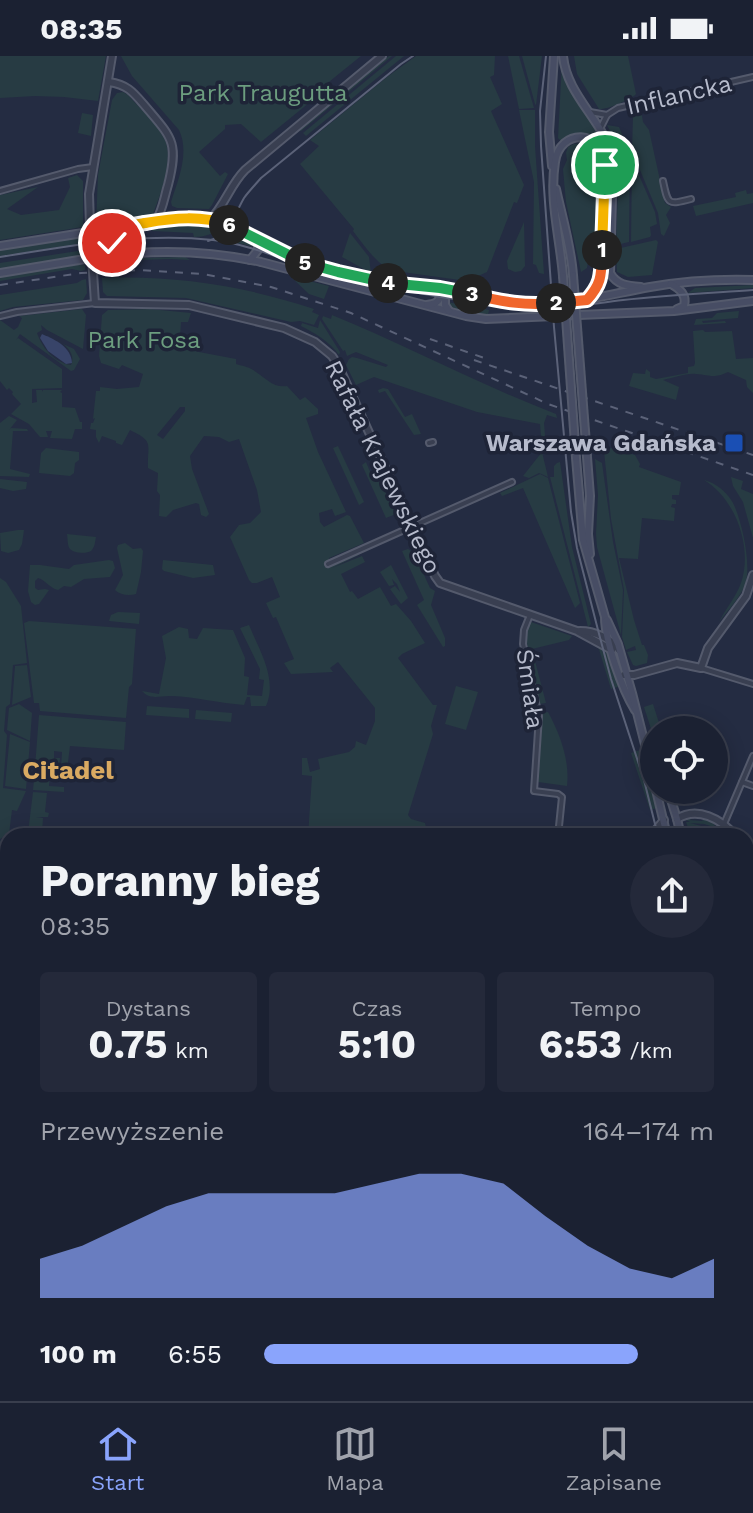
<!DOCTYPE html>
<html lang="pl">
<meta charset="utf-8">
<style>
body{margin:0;font-family:"Work Sans",sans-serif;background:#24293a;color:#f1f3f6;height:100vh;display:flex;flex-direction:column;font-size:30px;white-space:nowrap}
*{box-sizing:border-box;margin:0}
p{font-size:26px;color:#a0a3ac}
.icon{flex:none;width:44px;height:44px;fill:none;stroke:currentColor;stroke-width:2;stroke-linecap:round;stroke-linejoin:round}
.map{position:relative;flex:1;overflow:hidden}
.drawer{position:absolute;left:0px;top:772px;width:754px;height:574px;display:flex;flex-direction:column;background:#1b2132;border-radius:24px 24px 0 0;box-shadow:0 4px 20px #0003,0 0 0 2px #393e4d}
.drawer>*{flex:none}
.tools{position:absolute;left:640px;top:660px;display:grid;gap:16px}
.tools a{display:grid;place-items:center;width:88px;height:88px;border-radius:50%;background:#1b2132;box-shadow:0 4px 20px #0003,0 0 0 2px #393e4d;font-size:40px}
.pin{position:absolute;display:grid;place-items:center;width:68px;height:68px;color:#fff;margin:-34px;border:4px solid #fff;border-radius:50%;box-shadow:0 2px 8px #0007}
.km{position:absolute;width:40px;height:40px;margin:-20px;border-radius:50%;background:#222;color:#fff;font-size:22px;line-height:40px;text-align:center}
.round{display:grid;place-items:center;flex:none;width:84px;height:84px;border-radius:42px;background:#24293a}
.head{display:flex;align-items:center;justify-content:space-between;height:136px;padding:0 40px}
h1{font-size:44px;font-weight:700;line-height:60px}
.metrics{display:grid;grid-template-columns:repeat(3,1fr);gap:12px;height:136px;padding:8px 40px}
.metrics div{display:grid;align-content:center;border-radius:8px;background:#24293a;text-align:center}
.metrics b{font-size:40px;font-weight:700}
.metrics small{font-size:22px;font-weight:400}
.metrics p{font-size:22px}
.chart{height:224px;padding:16px 40px}
.chart p{display:flex;justify-content:space-between}
.chart svg{width:100%;height:144px;margin-top:8px;fill:#8aa4fc;opacity:.7}
ul{padding:0 40px;list-style:none;font-size:26px}
li{display:grid;grid-template-columns:128px 96px 1fr;align-items:center;height:60px}
li i{height:20px;border-radius:10px;background:#8aa4fc}
.status{display:flex;justify-content:space-between;align-items:center;height:56px;padding:0 40px;background:#1b2132;direction:ltr}
.status svg{height:22px;fill:currentColor}
.dock{display:flex;justify-content:space-around;align-items:center;height:112px;border-top:2px solid #393e4d;background:#1b2132;font-size:22px;color:#a0a3ac}
.dock a{display:grid;justify-items:center;gap:4px}
.dock .active{color:#8aa4fc}
.map>svg:first-child{display:block}
</style>
<div class="status"><b>08:35</b><svg viewBox="0 0 49 12"><path d="M0 12V9h3v3zM5 12V6h3v6zM10 12V3h3v9zM15 12V0h3v12zM26 1h20v11H26zM47 4h2v5h-2z"/></svg></div>
<div class="map">
<svg width="753" height="1345" viewBox="0 0 753 1345">
<rect width="100%" height="100%" fill="#242c42"/>
<!-- green -->
<g fill="#273b43" fill-rule="evenodd">
<polygon points="0,0 106,0 98,45 64,41 35,40 0,42"/>
<path d="M121 0H361L314 38 315 42 261 86 241 68 225 69V73L199 96 220 120 225 116 228 118 212 149 209 153 177 152 172 150 171 146C178 124 190 97 179 74L132 20Z"/>
<polygon points="389,0 392,0 301,75 299,74"/>
<polygon points="396,0 404,0 306,80 303,77"/>
<path d="M416 0H495L494 19 490 21 502 48 491 55 524 129 517 147 514 146 487 216 467 225 395 215C377 210 364 189 353 175L354 173 300 108 319 90 310 84 387 21Z"/>
<polygon points="508,0 519,0 534,52 519,53"/>
<polygon points="522,0 542,0 536,49 535,48"/>
<path d="M574 0H628L636 38C632 43 607 54 599 53L577 18Z"/>
<path d="M562 6C564 17 566 27 572 37 585 60 605 78 610 105L606 211 608 222H605L608 100C598 78 582 73 562 86L558 82Z"/>
<path d="M123 36 128 39C140 53 157 67 165 84 174 103 160 140 153 158 145 162 141 159 134 161 122 164 109 167 96 169L98 119 112 44 117 37Z"/>
<polygon points="519,54 535,54 535,90 544,218 539,217 536,209 533,208 534,126"/>
<polygon points="641,54 643,66 649,74 665,147 671,151 666,159 670,167 664,180 661,178 658,157 632,95 633,60"/>
<polygon points="82,57 93,59 91,80 78,77"/>
<polygon points="607,69 619,71 630,97 629,186 616,189 619,105 615,85"/>
<path d="M583 87C593 90 599 96 600 106L595 204 588 205 587 212 581 216 566 146 563 113 567 104 566 97 568 91 574 88Z"/>
<polygon points="632,103 655,156 657,168 650,171 651,179 650,181 631,186"/>
<polygon points="77,119 83,125 83,171 0,184 0,139 38,131 7,153 21,159 59,154 70,131 68,122"/>
<polygon points="746,134 747,138 753,137 753,147 696,160 693,150 736,141 735,137"/>
<polygon points="524,166 525,210 521,215 515,216 508,213 507,205"/>
<path d="M189 167 222 172C213 178 204 181 194 181L193 177 153 175 150 173 171 169Z"/>
<polygon points="229,175 253,186 255,191 219,183"/>
<polygon points="350,177 369,201 371,217 342,201"/>
<polygon points="83,181 83,186 78,188 0,200 0,193"/>
<polygon points="656,184 658,186 652,219 628,221 617,216 616,193"/>
<polygon points="84,194 84,199 0,213 0,207"/>
<polygon points="185,201 190,204 208,205 171,203 138,204 102,213 102,209 137,202"/>
<polygon points="73,209 85,209 85,214 81,215 72,213 0,225 0,221"/>
<polygon points="282,218 329,230 324,243 309,238 290,220"/>
<path d="M102 222C175 219 245 230 314 253L312 256 319 259 314 269 300 265 291 266 186 242 107 240 103 236Z"/>
<polygon points="86,223 87,237 83,244 13,251 0,255 0,239 77,227 82,224"/>
<polygon points="753,229 753,232 688,237 695,232"/>
<polygon points="447,246 489,254 488,259 453,254 450,252"/>
<path d="M82 253 86 259 83 293 47 274 41 269 42 274 37 277C42 292 55 307 71 309 75 301 70 293 63 288L74 293 80 303 74 314 71 315 20 278 16 284 18 282 62 313V332L32 333V347L37 346 36 334H42L43 336V334H62L60 336 62 337V351L75 352 80 366H82V373H75L72 383 50 382 52 375H46L48 381H40L29 368 11 358 21 348 12 338 13 336 9 332 7 334 0 325V264L14 274 18 271 22 262 19 260Z"/>
<path d="M150 253 191 257 188 266H181L180 281 175 284 178 292 236 303V308C243 310 250 311 256 316 267 323 273 332 287 330L300 344 305 341 318 353V358L306 362 318 396 346 456 335 460 332 453 319 457 320 466 324 471 347 459 350 460 364 487 329 502 331 509 359 497V499L332 512 362 500 365 506 341 518 350 536 352 535 358 543 380 531 391 550 396 548 411 565 425 587 402 598 398 602 433 649H437L431 670 433 678 408 759 411 763 425 767 428 780H308L312 720 302 719V702H307L310 716 320 713 318 703 349 696 355 691 356 685 366 689 375 665V652L338 606 330 612 333 616 291 618 284 607 294 603 276 561 273 562 266 547 280 541 272 521 257 527H252L249 524 230 481 239 469 250 467 261 456 257 434 239 383 229 386 219 381 204 380 190 400 192 413 209 458 206 461 201 459 199 448 196 447 173 454 166 461 159 460 160 439 157 435 158 417 148 412C147 388 155 386 130 374L122 389 116 387V385L102 380 99 387 96 381V374L90 373 91 367H93L95 362 93 363 96 335H100V331L117 333 139 331 143 318 122 309 119 313 101 307 99 300 102 259 108 254ZM180 351H185V355L163 383 157 379Z"/>
<polygon points="739,255 738,262 702,265 703,267 725,265 726,267 694,269 696,263 712,262 717,257"/>
<path d="M332 259C408 290 480 329 556 358L557 362 547 359 544 367 546 391 542 392 540 368 477 356 374 321 356 329 346 309 349 303 352 301 357 302 386 311 388 309 356 296 347 300 345 294 343 295 322 263 323 260 331 263Z"/>
<path d="M320 264 340 296 339 299C330 286 315 277 301 270L302 267 318 272Z"/>
<path d="M703 274 705 276 732 275 736 303 753 302V337L747 331 746 324 728 316C713 323 711 319 696 318 686 317 673 322 663 324L679 331 676 344 629 330 633 317 645 318 646 313 650 316V321L656 323 688 317V311L694 310 695 307 693 275Z"/>
<polygon points="383,332 388,333 405,361 412,358 421,378 414,379 385,335 379,337 378,334"/>
<polygon points="9,360 17,364 9,374 11,372 27,373 28,375 13,375 10,413 30,418 29,421 0,420 0,367"/>
<polygon points="338,390 364,446 359,449 333,392"/>
<polygon points="46,392 79,396 79,404 75,407 74,417 70,420 39,417 41,397"/>
<polygon points="611,392 635,399 640,408 639,411 681,426 679,439 672,439 672,443 676,444 676,448 672,448 671,451 675,452 674,465 642,462 638,503 619,502 634,564 642,589 644,589 648,599 647,607 636,610 633,609 627,596 636,594 635,590 626,594 622,581 624,534 611,463 604,395"/>
<polygon points="542,396 548,421 539,417 529,422 523,420"/>
<polygon points="595,403 602,407 613,486 623,534 621,579 597,491 596,478 598,439"/>
<polygon points="366,406 371,418 378,420 396,458 386,462 362,409"/>
<polygon points="560,406 572,491 591,568 588,571 550,421 554,421 554,410 557,407"/>
<polygon points="540,418 548,422 580,547 575,552 523,432 502,440 500,437"/>
<polygon points="731,421 743,425 741,433 753,438 753,482 743,446 733,430"/>
<polygon points="0,423 27,426 26,433 13,435 0,432"/>
<path d="M704 424C716 427 727 436 733 447 742 465 752 510 745 529 740 542 728 554 719 566 725 554 736 541 741 527 753 492 736 443 704 424Z"/>
<polygon points="18,474 24,474 22,488 19,494 8,497 1,495 0,477"/>
<path d="M67 478 96 481C95 486 95 491 91 495 86 498 73 497 70 493 67 489 68 483 67 478Z"/>
<path d="M125 487 133 493 141 492 143 495 141 516 136 538C129 540 120 539 115 534L123 519 117 492 118 489Z"/>
<polygon points="408,493 414,497 430,532 435,535 431,549 445,582 445,590 443,591 417,549 424,544 402,495"/>
<path d="M109 504 113 505 115 512 110 521 84 523 71 531 64 530 58 534C49 532 46 524 38 522L35 525V532L38 534 45 533 49 534 39 548 35 549 31 546 28 535 30 509H40L69 513 74 509Z"/>
<polygon points="163,504 213,509 215,519 193,522 164,515 162,513"/>
<polygon points="391,509 408,542 401,548 390,533 395,530 400,536 397,528 392,523 394,529 389,530 380,516"/>
<polygon points="0,522 6,526 21,550 27,607 13,609 10,648 6,651 4,675 7,679 3,732 26,735 17,755 12,754 9,778 0,783"/>
<polygon points="118,556 140,557 139,568 109,565 111,559"/>
<polygon points="29,565 136,573 132,628 129,631 126,662 40,655 39,647 34,647 24,567"/>
<polygon points="530,566 531,566 572,580 569,584 528,594 526,580"/>
<path d="M249 569C259 594 278 623 266 650H251L250 641H247L244 649C219 647 196 641 172 640 160 639 151 645 142 635L159 638 166 602 162 580 179 571 188 573 189 582 197 583 203 572 233 574 245 602 244 620 249 621 247 639 262 640 264 624 259 623 260 613 240 572Z"/>
<polygon points="592,584 601,590 603,597 608,596 621,630 611,633 598,590 591,586"/>
<polygon points="529,605 535,605 546,647 539,648"/>
<polygon points="27,609 31,641 12,649 15,610"/>
<polygon points="456,630 478,636 466,674 445,668"/>
<polygon points="19,648 32,657 30,685 7,674 9,652"/>
<polygon points="653,648 661,673 652,676 644,651"/>
<polygon points="147,650 189,653 189,662 146,659"/>
<polygon points="196,654 232,657 231,666 195,663"/>
<path d="M548 656C560 678 570 705 567 730L538 726 542 657Z"/>
<polygon points="39,659 126,666 124,694 70,690 67,714 61,713 62,696 54,695 54,702 60,702 59,713 35,711"/>
<polygon points="10,678 30,686 26,733 5,730"/>
<polygon points="640,694 642,702 645,702 657,752 650,754 631,697"/>
<polygon points="35,713 50,714 49,730 64,731 64,736 33,734"/>
<polygon points="33,736 47,737 45,756 49,757 48,761 36,761 43,762 42,778 28,777"/>
<polygon points="693,760 690,764 702,765 706,761 716,765 714,771 704,768 690,767 713,773 711,780 691,780 686,766 690,766 686,764 685,761"/>
<polygon points="8,780 8,960 0,962 0,785"/>
<polygon points="746,1029 753,1062 753,1088 748,1088 746,1073"/>
<polygon points="0,1093 8,1108 8,1338 82,1338 82,1345 0,1345"/>
<polygon points="746,1231 753,1264 753,1310 746,1319"/>
<polygon points="545,1338 733,1338 727,1345 535,1345"/>
</g>
<!-- water -->
<path fill="#384469" d="M42 278C56 284 71 291 72 307L66 308 48 295 40 282Z"/>
<g fill="none" stroke-linecap="round" stroke-linejoin="round">
<defs>
<g id="minor">
<polyline points="590,56 607,59"/>
<polyline points="601,71 607,59 618,52 753,21"/>
<path d="M663 125C668 149 668 149 691 143"/>
<polyline points="0,135 78,113 93,111"/>
<polyline points="0,260 17,256 95,247"/>
<polyline points="429,387 433,386"/>
<polyline points="328,508 512,426"/>
<polyline points="530,559 524,574 523,588 539,660 534,735 558,738 562,741 558,780"/>
<polyline points="701,612 753,628"/>
<polyline points="742,726 753,730"/>
<polyline points="724,768 753,700"/>
<polyline points="746,1096 753,1095"/>
<polyline points="282,1338 286,1345"/>
<polyline points="486,1345 488,1338"/>
</g>
<g id="tertiary">
<polyline points="112,0 89,138 90,170 95,247 189,249 284,272 315,286 332,300 338,309 435,520 440,527 577,575 612,594"/>
<path d="M109 26C128 29 133 36 145 50 172 82 179 86 168 129 164 142 163 153 156 165"/>
<path d="M210 164C225 149 230 129 245 114L382 0"/>
<path d="M580 575C594 575 611 582 619 594"/>
<polyline points="624,619 634,619 677,607 701,612 708,592 746,540 753,519"/>
<path d="M677 763C697 750 722 763 735 780"/>
<polyline points="651,780 664,764"/>
<path d="M746 802C753 830 753 859 746 887"/>
</g>
<g id="secondary">
<path d="M563 0C567 41 605 65 613 104L610 217C617 229 627 230 641 231"/>
<polyline points="552,110 549,76 554,0"/>
<path d="M556 133C562 161 571 190 573 219"/>
<polyline points="116,172 112,179 112,187 121,198"/>
<path d="M97 175C132 169 169 159 205 163 244 168 274 196 310 209 353 223 397 225 441 232 465 235 488 245 512 248 559 253 605 239 650 231 684 225 718 223 753 224"/>
<polyline points="0,190 83,177"/>
<path d="M99 201C154 193 207 194 261 206L466 260 486 263 674 255 753 245"/>
<polyline points="250,204 258,194 258,183"/>
<polyline points="0,217 85,203"/>
<path d="M563 220C560 182 549 144 555 106 560 72 603 73 605 109L601 220 599 230 587 244"/>
<path d="M671 228C680 233 687 239 684 250L677 253"/>
<path d="M427 249C434 248 440 247 440 238L434 232"/>
<polyline points="449,255 445,249 445,241 449,237 457,236"/>
<polyline points="587,401 590,440 588,478 590,498"/>
<path d="M576 402 583 484 605 561C605 585 622 633 635 654"/>
<polyline points="607,564 618,588 632,637 654,724"/>
<polyline points="656,734 667,780"/>
<polyline points="668,734 677,763 681,780"/>
<polyline points="746,1130 753,1163"/>
</g>
<g id="primary">
<polyline points="0,1045 8,1059"/>
<polyline points="0,1070 8,1085"/>
<polyline points="107,1338 107,1345"/>
<polyline points="129,1338 130,1345"/>
<polyline points="138,1338 139,1345"/>
<polyline points="162,1338 165,1345"/>
</g>
</defs>
<!-- minor casing -->
<use href="#minor" stroke="#545a6c" stroke-width="8"/>
<!-- tertiary casing -->
<use href="#tertiary" stroke="#545a6c" stroke-width="10"/>
<!-- secondary casing -->
<use href="#secondary" stroke="#545a6c" stroke-width="10"/>
<!-- primary casing -->
<use href="#primary" stroke="#43485a" stroke-width="11"/>
<!-- minor -->
<use href="#minor" stroke="#393f51" stroke-width="4"/>
<!-- tertiary -->
<use href="#tertiary" stroke="#393f51" stroke-width="6"/>
<!-- secondary -->
<use href="#secondary" stroke="#474d64" stroke-width="6"/>
<!-- primary -->
<use href="#primary" stroke="#575e71" stroke-width="7"/>
<!-- tram -->
<g stroke="#5b6278" stroke-width="2">
<polyline points="546,0 540,55 541,90 554,271 571,456 577,492 598,574 611,623 644,724 658,780"/>
<path d="M208 185C231 178 233 161 244 142 249 135 255 129 261 122L401 8 413 0"/>
<path d="M0 201C71 190 141 176 213 184 255 189 291 208 331 219 386 233 444 241 500 251 541 258 582 249 623 244 666 239 710 237 753 234"/>
<polyline points="746,1194 753,1227"/>
</g>
<!-- rail -->
<g stroke="#5b6278" stroke-width="2" stroke-dasharray="8 8" stroke-linecap="butt">
<polyline points="0,229 81,217 141,214 203,218 271,231 351,257 548,348 753,419"/>
<polyline points="430,283 487,303"/>
<polyline points="474,304 753,399"/>
</g>
<defs>
<g id="secondary-bridge">
<polyline points="83,177 97,175"/>
<polyline points="85,203 99,201"/>
<polyline points="573,219 587,401"/>
<polyline points="563,220 576,402"/>
</g>
</defs>
<!-- secondary-bridge casing -->
<use href="#secondary-bridge" stroke="#545a6c" stroke-width="10" stroke-linecap="butt"/>
<!-- secondary-bridge -->
<use href="#secondary-bridge" stroke="#474d64" stroke-width="6"/>
</g>
<g fill="none" stroke-linecap="round" stroke-linejoin="round">
<defs>
<polyline id="split-1" points="602,194 605,109"/>
<path id="split-2" d="M556 247 587 244C603 226 601 218 602 194"/>
<path id="split-3" d="M472 238C501 246 526 250 556 247"/>
<polyline id="split-4" points="388,227 440,232 472,238"/>
<polyline id="split-5" points="305,207 338,216 388,227"/>
<polyline id="split-6" points="229,169 305,207"/>
<path id="split-7" d="M145 167C174 162 201 159 229 169"/>
<polyline id="split-8" points="112,187 112,179 116,172 145,167"/>
</defs>
<!-- split-1 casing -->
<use href="#split-1" stroke="#fff" stroke-width="16"/>
<!-- split-2 casing -->
<use href="#split-2" stroke="#fff" stroke-width="16"/>
<!-- split-3 casing -->
<use href="#split-3" stroke="#fff" stroke-width="16"/>
<!-- split-4 casing -->
<use href="#split-4" stroke="#fff" stroke-width="16"/>
<!-- split-5 casing -->
<use href="#split-5" stroke="#fff" stroke-width="16"/>
<!-- split-6 casing -->
<use href="#split-6" stroke="#fff" stroke-width="16"/>
<!-- split-7 casing -->
<use href="#split-7" stroke="#fff" stroke-width="16"/>
<!-- split-8 casing -->
<use href="#split-8" stroke="#fff" stroke-width="16"/>
<!-- split-1 -->
<use href="#split-1" stroke="#f5b400" stroke-width="10"/>
<!-- split-2 -->
<use href="#split-2" stroke="#f0652b" stroke-width="10"/>
<!-- split-3 -->
<use href="#split-3" stroke="#f0652b" stroke-width="10"/>
<!-- split-4 -->
<use href="#split-4" stroke="#22a559" stroke-width="10"/>
<!-- split-5 -->
<use href="#split-5" stroke="#22a559" stroke-width="10"/>
<!-- split-6 -->
<use href="#split-6" stroke="#22a559" stroke-width="10"/>
<!-- split-7 -->
<use href="#split-7" stroke="#f5b400" stroke-width="10"/>
<!-- split-8 -->
<use href="#split-8" stroke="#f5b400" stroke-width="10"/>
</g>
<!-- markers -->
<rect fill="#1a4fb4" stroke="#1e2437" stroke-width="3" x="724" y="377" width="20" height="20" rx="4"/>
<g text-anchor="middle" stroke-width="7" stroke-linejoin="round" paint-order="stroke">
<!-- park labels -->
<g font-size="24" fill="#6c9d7f" stroke="#1e2437">
<text x="263" y="45">Park Traugutta</text>
<text x="144" y="292">Park Fosa</text>
</g>
<!-- street labels -->
<g font-size="24" fill="#b6bbcc" stroke="#1e2437">
<text transform="translate(679 39) rotate(-13)" y="8">Inflancka</text>
<text transform="translate(383 411) rotate(64)" y="8">Rafała Krajewskiego</text>
<text transform="translate(530 633) rotate(82)" y="8">Śmiała</text>
</g>
<!-- poi labels -->
<g font-size="24" font-weight="bold" fill="#b6bbcc" stroke="#1e2437" text-anchor="end">
<text x="716" y="395">Warszawa Gdańska</text>
</g>
<!-- neighbourhood labels -->
<g font-size="26" font-weight="bold" fill="#daaa62" stroke="#1e2437">
<text x="68" y="723">Citadel</text>
</g>
</g>
</svg>
<div class="tools">
<a><svg class="icon" aria-label="locate" viewBox="0 0 24 24"><circle cx="12" cy="12" r="6"/><path d="M12 2v4M12 18v4M2 12h4M18 12h4"/></svg></a>
</div>
<div class="pin" style="left:605px;top:109px;background:#1e9e55"><svg class="icon" aria-label="arrive" viewBox="0 0 24 24"><path d="M6 21V4h12l-3 4 3 4H6"/></svg></div>
<div class="pin" style="left:112px;top:187px;background:#d93025"><svg class="icon" aria-label="check" viewBox="0 0 24 24"><path d="M5 12l5 5 9-10"/></svg></div>
<b class="km" style="left:602px;top:194px">1</b>
<b class="km" style="left:556px;top:247px">2</b>
<b class="km" style="left:472px;top:238px">3</b>
<b class="km" style="left:388px;top:227px">4</b>
<b class="km" style="left:305px;top:207px">5</b>
<b class="km" style="left:229px;top:169px">6</b>
<section class="drawer">
<div class="head"><div><h1>Poranny bieg</h1><p>08:35</p></div><a class="round"><svg class="icon" aria-label="share" viewBox="0 0 24 24"><path d="M12 15V3M7 8l5-5 5 5M5 13v7h14v-7"/></svg></a></div>
<div class="metrics">
<div><p>Dystans</p><b>0.75<small> km</small></b></div>
<div><p>Czas</p><b>5:10</b></div>
<div><p>Tempo</p><b>6:53<small> /km</small></b></div>
</div>
<div class="chart"><p><span>Przewyższenie</span>164–174 m</p>
<svg viewBox="0 0 160 44" preserveAspectRatio="none"><path d="M0 44V32L10 28L20 22L30 16L40 12L50 12L60 12L70 12L80 9L90 6L100 6L110 9L120 19L130 28L140 35L150 38L160 32V44z"/></svg>
</div>
<ul>
<li><b>100 m</b>6:55<i style="width:83%"></i></li>
</ul>
</section>
</div>
<nav class="dock">
<a class="active"><svg class="icon" aria-label="home" viewBox="0 0 24 24"><path d="M3 11l9-7 9 7M6 9v11h12V9"/></svg>Start</a>
<a><svg class="icon" aria-label="map" viewBox="0 0 24 24"><path d="M3 6l6-2 6 2 6-2v14l-6 2-6-2-6 2zM9 4v14M15 6v14"/></svg>Mapa</a>
<a><svg class="icon" aria-label="saved" viewBox="0 0 24 24"><path d="M7 4h10v16l-5-4-5 4z"/></svg>Zapisane</a>
</nav>
